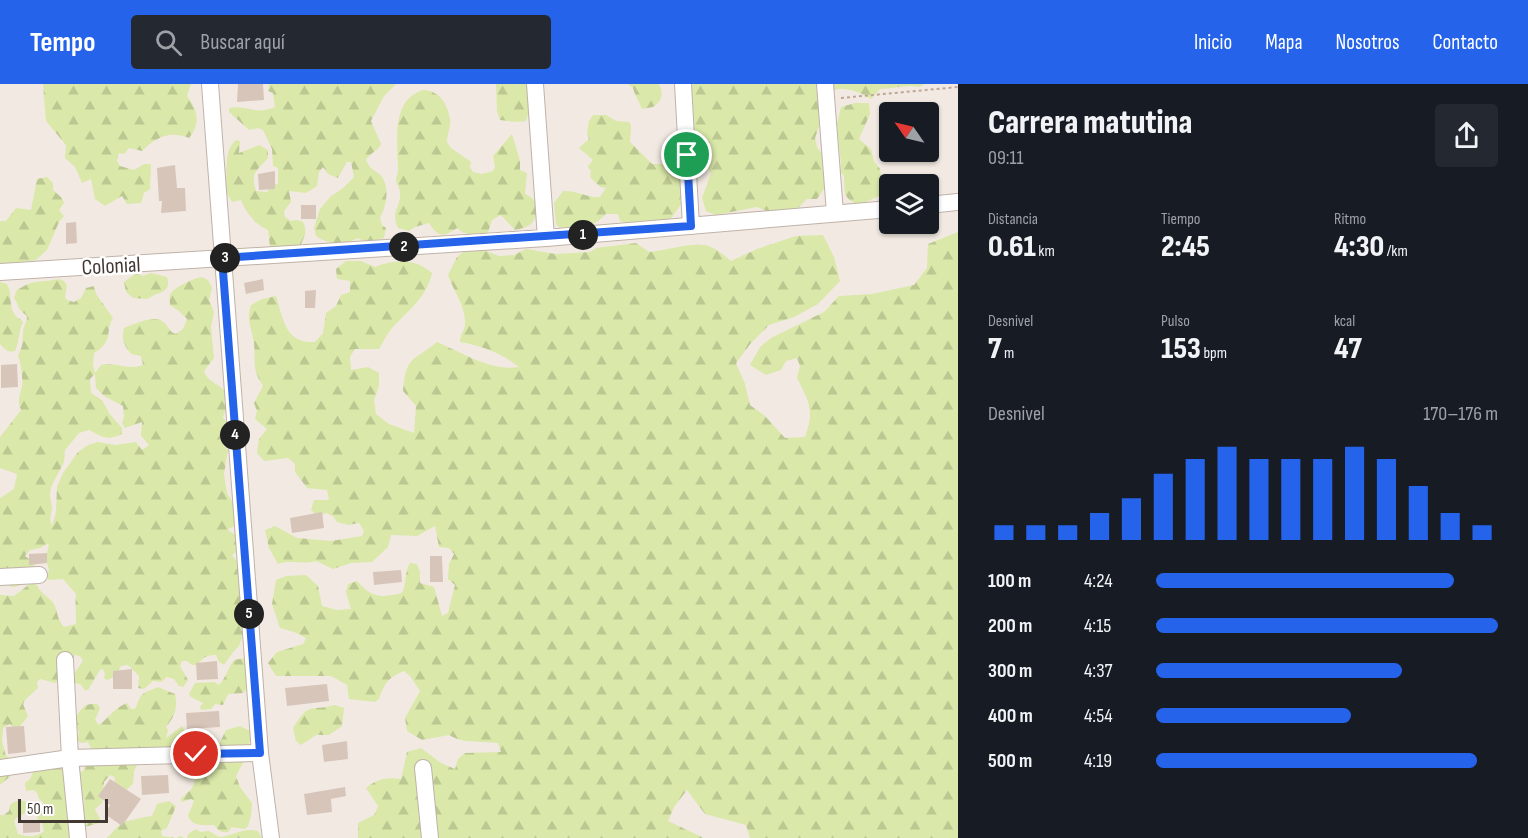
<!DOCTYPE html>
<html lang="es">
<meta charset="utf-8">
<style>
body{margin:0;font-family:"Sofia Sans Condensed",sans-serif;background:#242831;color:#f1f3f6;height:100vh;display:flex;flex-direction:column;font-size:22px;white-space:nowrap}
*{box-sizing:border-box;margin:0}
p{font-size:20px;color:#9ea1a6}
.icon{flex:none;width:33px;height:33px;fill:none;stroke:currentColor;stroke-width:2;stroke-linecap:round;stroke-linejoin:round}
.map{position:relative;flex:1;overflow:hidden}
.sheet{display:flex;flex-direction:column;background:#171b24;width:570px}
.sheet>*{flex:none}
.needle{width:39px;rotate:304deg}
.buttons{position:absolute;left:879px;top:18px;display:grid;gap:12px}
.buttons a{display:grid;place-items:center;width:60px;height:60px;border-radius:6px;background:#171b24;box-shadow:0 2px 4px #0004;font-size:30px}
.scale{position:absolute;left:18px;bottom:15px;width:90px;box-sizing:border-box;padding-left:6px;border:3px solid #433933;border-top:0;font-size:16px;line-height:21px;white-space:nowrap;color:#433933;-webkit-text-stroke:4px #fff;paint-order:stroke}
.pin{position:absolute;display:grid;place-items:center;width:51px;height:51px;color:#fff;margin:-26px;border:3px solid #fff;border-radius:50%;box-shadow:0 2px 6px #0007}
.km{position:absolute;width:30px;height:30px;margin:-15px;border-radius:50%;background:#222;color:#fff;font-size:16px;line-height:30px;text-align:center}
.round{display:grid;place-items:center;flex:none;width:63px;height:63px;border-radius:6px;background:#242831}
.head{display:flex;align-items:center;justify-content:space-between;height:102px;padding:0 30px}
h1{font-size:33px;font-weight:800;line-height:45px}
.stats{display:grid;grid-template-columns:repeat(3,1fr);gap:9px;height:102px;padding:6px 30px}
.stats div{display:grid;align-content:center}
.stats b{font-size:30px;font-weight:800}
.stats small{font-size:16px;font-weight:400}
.stats p{font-size:16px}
.chart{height:168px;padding:12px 30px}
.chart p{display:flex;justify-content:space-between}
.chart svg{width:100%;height:108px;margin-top:6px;stroke:#2563eb;stroke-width:6}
ul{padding:0 30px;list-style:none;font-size:20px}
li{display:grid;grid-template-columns:96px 72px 1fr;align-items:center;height:45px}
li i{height:15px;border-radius:8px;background:#2563eb}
header{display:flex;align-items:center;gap:36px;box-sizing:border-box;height:84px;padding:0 30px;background:#2563eb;color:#fff}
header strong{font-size:28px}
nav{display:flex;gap:33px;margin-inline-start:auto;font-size:21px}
.search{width:420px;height:54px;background:#242831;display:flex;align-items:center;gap:15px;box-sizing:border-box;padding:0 21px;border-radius:6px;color:#9ea1a6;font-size:22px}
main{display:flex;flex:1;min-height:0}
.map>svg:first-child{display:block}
</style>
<header>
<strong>Tempo</strong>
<div class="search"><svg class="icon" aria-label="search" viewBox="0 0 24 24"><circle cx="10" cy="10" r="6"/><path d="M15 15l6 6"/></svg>Buscar aquí</div>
<nav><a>Inicio</a><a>Mapa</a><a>Nosotros</a><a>Contacto</a></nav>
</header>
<main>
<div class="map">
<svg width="958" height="754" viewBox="0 0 958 754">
<defs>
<pattern id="forest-firs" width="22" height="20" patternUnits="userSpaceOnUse" patternTransform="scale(1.5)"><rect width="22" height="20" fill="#dae8a9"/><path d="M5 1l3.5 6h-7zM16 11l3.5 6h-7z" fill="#bcc892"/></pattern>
</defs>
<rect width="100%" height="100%" fill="#f2eae2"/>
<!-- forest -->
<g fill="url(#forest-firs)" fill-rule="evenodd">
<path d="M43 0H191L187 12C198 26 201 40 189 54 170 46 156 53 142 67L129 64 124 70 119 69 117 77 120 82 134 86 144 80H151L150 105 144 109 141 119 127 120 122 112 105 122 95 115 91 95 82 99 75 83 65 74 66 61 46 37Z"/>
<path d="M269 0H396L384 12 371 37 381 60C378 67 370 69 366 76 371 88 376 85 382 93 390 105 386 123 380 134L382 141 386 144 384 154 366 158 358 154C345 161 328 161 316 152L314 144 320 125 331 112 342 105 354 93 351 78H347L338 94 328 90 323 83 319 88 317 102 306 109 289 107 291 118 284 127 285 133 291 137 297 136 303 138C308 148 304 153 300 162L275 165 270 162 268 146C257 142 245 128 241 116L232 118 225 106C229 90 222 67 236 56L240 57 239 69 259 61 268 66V74C257 87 250 88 256 107L267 108 271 102 278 100V84L273 82 272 65 263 46 258 44 249 46 229 28V24C247 20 254 32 275 23L273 9 268 7Z"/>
<polygon points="496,0 537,0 526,37 516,38 500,36 497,27"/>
<path d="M628 0H659C664 10 662 17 653 23L642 25C639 17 635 12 633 4Z"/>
<polygon points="693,0 816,0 816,5 819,9 821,36 815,54 817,63 825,74 825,103 817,115 807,115 798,124 787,130 772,129 757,123 716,131 706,127 702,114 711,89 707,83 695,76 693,22 690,12"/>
<path d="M830 0H924L920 3C906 0 894 5 880 5L871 15C857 7 848 3 832 6Z"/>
<path d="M423 6C440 7 447 19 450 35 451 42 447 51 447 58L451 64 471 78 470 83 473 88 482 90 493 87 495 83 493 72 512 50 520 77V86L527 89 525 110 531 113 538 121C534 139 534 142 515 146L501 131 492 136 488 148 483 154 462 148 457 144C443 154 438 153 429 139L415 143 409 147 398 144C390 127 401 124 400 109 400 104 397 101 396 96 396 93 398 90 398 87 398 59 390 16 423 6Z"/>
<path d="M855 19H869L870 30 859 55 871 65 874 77 880 85 883 103 879 112 859 121C842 114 845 108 844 92L840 87 841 80 837 40 841 23Z"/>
<path d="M593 31H606L616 37 629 38 631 42 630 58 652 80H677C684 90 685 105 680 116L682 119 669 137C659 140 659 138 650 137 639 136 634 141 620 137L618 130H606C590 146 581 143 560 144L556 140 554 119 563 107C577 106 587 114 600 113L606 104 600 103 590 93 591 87 588 82 593 76 579 64 589 55 587 49 589 37Z"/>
<polygon points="47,93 53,99 53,106 62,114 64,119 59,126 64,132 59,138 47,166 36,176 8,180 0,179 0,137 6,137 16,124 31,126 37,95"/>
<path d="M958 148V754H750L746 741 705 730 687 706 674 723 668 737 704 754H358V739L374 731 378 722 366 704C377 695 387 693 401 695L407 668 421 664 441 679 455 685 458 675 465 669 501 668 498 659C482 657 463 660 449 651L422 656 407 647 405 634 420 607 410 592 404 587C388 594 385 598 379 615L375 618 349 615 347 601 331 592H276L268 579 277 568 303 560 306 554 297 549 280 544 272 520 276 496 286 492 306 491 318 502 322 522 337 526 351 525 346 508 348 500 357 497C372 514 380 514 402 509 407 499 404 489 410 479L417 480 420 488V499L434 503 442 532 448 529 455 501 448 495 449 480 454 470 449 464 439 463 435 442 417 452 391 451 388 463 372 478 351 479 333 485 316 477C303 481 290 475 278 480L269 464 265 446 275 442 297 454 331 457 362 452 364 447 359 439 348 441 337 438 333 432 326 429 318 433 311 426 314 416H329L327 406 307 404 295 388V380L288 374 264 377 257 369 259 355 267 345 255 335 257 327 254 319 263 302C251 283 256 280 254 259 252 245 246 236 251 221L262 215 276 212C283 234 285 260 315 258L323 249 326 229 336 222 341 211 350 208V197L337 195 336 185 346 177H361L375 183C395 175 415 174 432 189 427 213 408 227 392 244 387 250 383 258 379 265H355L350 273 351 286 368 283 379 289V302L374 316 376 330 389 340 414 349 416 322 403 307C406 271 413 278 437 258 461 268 492 288 519 283 502 269 482 262 460 258 460 251 465 246 465 239 466 223 453 206 448 191L457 173 466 166H483L499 172 514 171 526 165 556 170 590 168 596 164 636 159 649 168C664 167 699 156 711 163 718 166 725 172 731 177L757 165 796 152 823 151 834 173 840 197 818 220 794 233 769 241 751 259 736 279 745 300 750 321 765 332 785 354 805 353C815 326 809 318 797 294L800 282 797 274 786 277 781 286 766 291 750 281 760 263 771 254 824 228 839 212 872 210 914 201 927 184 928 160Z"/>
<path d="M136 189 143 192 151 189 167 193C172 210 158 207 148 215L133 214 126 208 124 198Z"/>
<path d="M202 193 208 196 212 204 209 216 214 228 211 243 214 274 204 287C208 299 221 300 227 310L224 318 227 323 223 333 228 342 224 352 223 361 228 366 224 390 227 410 236 422 237 441 228 445 230 448 235 450 239 466 232 471 239 480 243 550 239 562 233 568 224 581 219 578 216 571C208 571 202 573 198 581H192L187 577H182L180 582 188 596 183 603 179 602 174 595 167 593 161 598 153 597 144 605 138 604 139 592 128 581 121 582 116 592 107 596 104 594 105 590 103 585 100 586 88 606H85L80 600 74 599 71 594 83 577 80 572 75 571 61 595 55 599 40 595 37 598 38 604 25 616 23 620 28 632 18 645 15 646 10 640 3 644 2 657 6 672 13 675V690L0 701V511L14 512 31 499 37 501C40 510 49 512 54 520 58 528 57 536 64 543L76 540C76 530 75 520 76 510L63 495 49 496 46 492 49 486 46 475 49 459 40 464 30 466 25 472 32 477 36 485C23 500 12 514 0 490V414L14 405 17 390 0 384V353L21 326C17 317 20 311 22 302 23 292 21 281 18 272 24 259 22 260 23 247 24 241 27 238 27 232L20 226 14 213 17 206C29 199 31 198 45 197 55 197 61 191 67 201L65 213 67 216 74 218 81 214 86 204 94 202 96 210 113 234C104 249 115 256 94 269L93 281 95 289 101 281C119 278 125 287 143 281L141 272 131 270C124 261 121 255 124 244 133 241 153 231 162 237 169 241 168 248 176 250L183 245 187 235 179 227 170 221C170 218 169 214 170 211 173 203 195 194 202 193ZM95 290 96 304 104 312 123 322 124 332 122 339 125 344 142 338 141 352 149 361 142 366 136 358 115 361 98 358 88 361 78 368 63 389 57 403 56 428 52 442 50 436 52 425 50 411 51 403 64 378 65 366 79 349 89 346C102 353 108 357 122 350V344L109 329 102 316 91 309 90 295Z"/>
<path d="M0 198 7 200C13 210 8 222 15 231 17 234 21 235 23 238 18 247 20 257 15 267 7 269 5 265 0 260Z"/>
<path d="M245 574 247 605 243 609 228 610 223 621 215 620 211 625 201 626 200 623 203 619 191 613 189 610 195 599 214 598 219 601C226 594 228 584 234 576Z"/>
<path d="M158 603 175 610C178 624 175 632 166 643L168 646 166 654 182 642 186 650 201 648 210 656V661C202 663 195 665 188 662L187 657H184L180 666 135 677 137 681 134 687 133 700 125 707 114 701 115 693 110 691 104 698 102 719 95 725 100 735 99 739 85 743C80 733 87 724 83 715L79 716 78 706 81 697 79 696V689L83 687 85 684 83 680 92 667 88 658 82 659 77 657 79 648 74 636C82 625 82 619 97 620L100 624 95 636 99 641C110 633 113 625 127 619L131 625H135L140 613 144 609Z"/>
<path d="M335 621 344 624 342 642 329 651H316L301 661 296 657 293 644C310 617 308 628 335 621Z"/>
<path d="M240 642 252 648 245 675 236 692 240 703 252 719 251 732 248 742 245 745 232 743 228 748C221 749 218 746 214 741 205 741 192 743 188 732L194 717 191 715 181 718V715C188 707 194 706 195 695L184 694 185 687 191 686 196 688 202 679 201 675 217 664 226 646Z"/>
<path d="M52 682 64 685 72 754H0V731H4L9 727 10 721C15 716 23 715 28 719 27 735 21 727 14 737L18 750C29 753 35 754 44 747L42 739 37 735 43 718 39 715 37 709 34 706 26 707 25 699 30 695 34 686Z"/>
<path d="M169 717 176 722 167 744 161 747 162 752 176 754 181 752 184 754H107L122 738C132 737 141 733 152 732L157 720Z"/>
<path d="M196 745 200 748 209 747 219 753C233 752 244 743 258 747L262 754H187L188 750Z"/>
</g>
<!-- building -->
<g fill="#d7c5ba">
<polygon points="238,0 263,0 264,16 237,18"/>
<polygon points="175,81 177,104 185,104 186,127 161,129 162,117 159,117 157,84"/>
<polygon points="275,87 275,105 259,106 258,90"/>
<rect x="301" y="121" width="15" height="14"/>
<polygon points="76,138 77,159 66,160 66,139"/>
<polygon points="263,195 264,206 246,210 244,199"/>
<polygon points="316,206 315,224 305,224 305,207"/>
<polygon points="17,280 18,303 1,304 1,281"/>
<polygon points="322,428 324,444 292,449 290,434"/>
<polygon points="47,469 47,479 29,481 29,470"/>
<polygon points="430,472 442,472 443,498 430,498"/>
<polygon points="401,486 402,498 374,501 373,488"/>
<polygon points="217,577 218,595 197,596 196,579"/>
<polygon points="132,585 132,605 113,605 113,587"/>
<polygon points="327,600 329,617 287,622 285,604"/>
<polygon points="219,627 220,643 187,645 186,629"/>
<polygon points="24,642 26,668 8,670 6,643"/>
<polygon points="347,657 348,675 324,678 322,661"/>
<polygon points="168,691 169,709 142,711 141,692"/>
<polygon points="110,695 141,715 122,742 105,730 110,721 98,712"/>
<polygon points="345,703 346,712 331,715 332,728 307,731 304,710"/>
<polygon points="40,737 40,748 23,749 23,738"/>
</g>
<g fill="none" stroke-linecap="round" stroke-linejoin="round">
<defs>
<g id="minor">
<polyline points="210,0 260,669 271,754"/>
<polyline points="535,0 546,154"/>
<polyline points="683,0 691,142"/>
<polyline points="825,0 835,129"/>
<polyline points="928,121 958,118"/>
<polyline points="0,188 546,154 890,125"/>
<polyline points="0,493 39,491"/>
<polyline points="65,576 70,674 78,754"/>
<polyline points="0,684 70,674 260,669"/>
<polyline points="423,684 430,754"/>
</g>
</defs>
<!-- minor casing -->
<use href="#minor" stroke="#c0b2a8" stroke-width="18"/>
<!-- path -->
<polyline stroke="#bfa796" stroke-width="2" stroke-dasharray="3 3" stroke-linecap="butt" points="841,14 958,3"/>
<!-- minor -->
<use href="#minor" stroke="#fff" stroke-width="16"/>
</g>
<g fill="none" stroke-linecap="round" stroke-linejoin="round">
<defs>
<polyline id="route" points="196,670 260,669 222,174 691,142 687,71"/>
</defs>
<!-- route casing -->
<use href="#route" stroke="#fff" stroke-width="12"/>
<!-- route -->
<use href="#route" stroke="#2563eb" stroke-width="8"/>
</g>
<g text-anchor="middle" stroke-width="5" stroke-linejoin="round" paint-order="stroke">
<!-- street labels -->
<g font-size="22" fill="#433933" stroke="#fff">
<text transform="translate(111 181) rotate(-3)" y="8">Colonial</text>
</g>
</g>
</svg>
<div class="buttons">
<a><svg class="needle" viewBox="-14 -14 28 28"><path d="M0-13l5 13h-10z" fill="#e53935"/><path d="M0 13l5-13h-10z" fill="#9ea1a6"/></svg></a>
<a><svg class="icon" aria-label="layers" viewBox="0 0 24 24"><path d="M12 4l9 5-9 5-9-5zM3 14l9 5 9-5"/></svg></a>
</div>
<div class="scale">50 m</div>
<div class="pin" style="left:687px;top:71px;background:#1e9e55"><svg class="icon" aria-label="arrive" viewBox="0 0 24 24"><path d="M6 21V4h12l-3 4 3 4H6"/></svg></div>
<div class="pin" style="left:196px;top:670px;background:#d93025"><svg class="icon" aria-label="check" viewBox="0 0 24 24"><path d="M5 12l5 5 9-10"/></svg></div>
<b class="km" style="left:583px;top:151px">1</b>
<b class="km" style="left:404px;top:163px">2</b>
<b class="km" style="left:225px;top:174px">3</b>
<b class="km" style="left:235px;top:351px">4</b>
<b class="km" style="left:249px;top:530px">5</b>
</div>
<section class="sheet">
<div class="head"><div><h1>Carrera matutina</h1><p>09:11</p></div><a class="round"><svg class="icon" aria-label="share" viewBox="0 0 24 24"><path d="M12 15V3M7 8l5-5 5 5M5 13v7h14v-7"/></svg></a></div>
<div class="stats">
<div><p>Distancia</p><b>0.61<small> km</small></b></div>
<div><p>Tiempo</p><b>2:45</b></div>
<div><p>Ritmo</p><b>4:30<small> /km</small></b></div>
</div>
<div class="stats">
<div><p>Desnivel</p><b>7<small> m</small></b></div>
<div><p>Pulso</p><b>153<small> bpm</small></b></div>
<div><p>kcal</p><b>47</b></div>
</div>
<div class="chart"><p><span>Desnivel</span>170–176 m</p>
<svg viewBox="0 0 160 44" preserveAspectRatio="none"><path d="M5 44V38M15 44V38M25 44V38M35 44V33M45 44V27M55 44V17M65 44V11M75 44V6M85 44V11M95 44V11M105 44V11M115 44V6M125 44V11M135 44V22M145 44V33M155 44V38"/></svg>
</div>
<ul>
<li><b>100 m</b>4:24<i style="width:87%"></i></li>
<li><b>200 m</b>4:15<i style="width:100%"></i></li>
<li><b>300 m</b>4:37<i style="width:72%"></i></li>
<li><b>400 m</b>4:54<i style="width:57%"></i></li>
<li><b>500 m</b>4:19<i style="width:94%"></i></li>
</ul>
</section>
</main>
